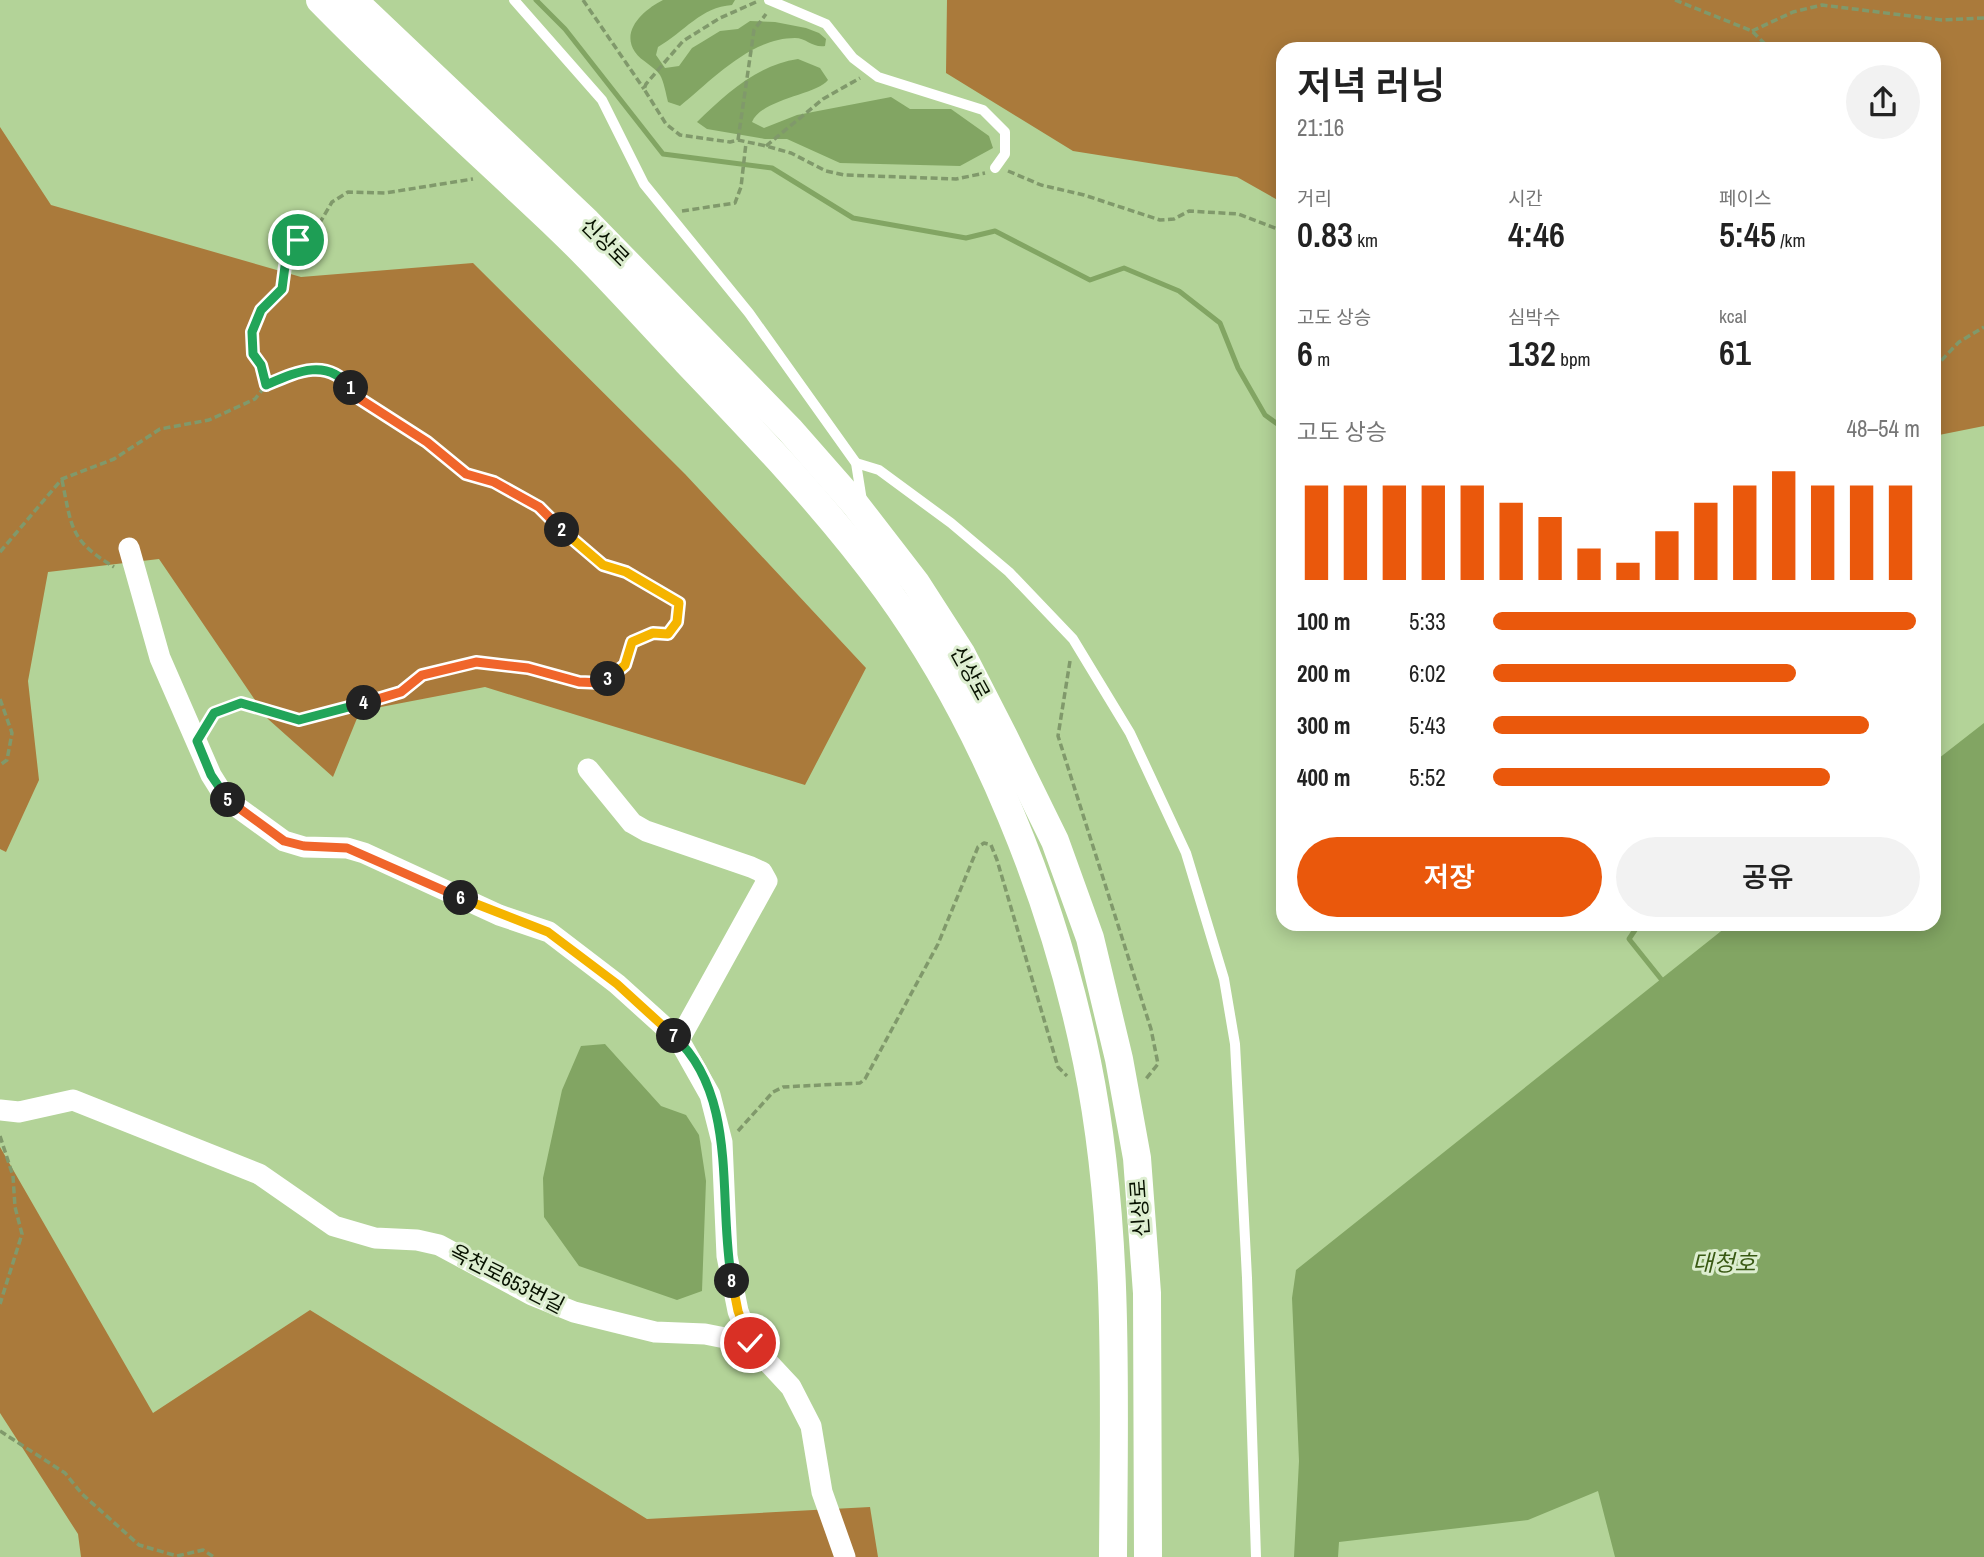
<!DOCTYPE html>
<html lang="ko">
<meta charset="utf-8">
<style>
body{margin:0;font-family:"Archivo Narrow","Noto Sans KR",sans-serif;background:#f2f2f2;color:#222;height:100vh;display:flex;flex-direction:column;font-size:26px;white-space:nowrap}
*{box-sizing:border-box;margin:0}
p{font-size:23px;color:#767676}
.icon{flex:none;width:38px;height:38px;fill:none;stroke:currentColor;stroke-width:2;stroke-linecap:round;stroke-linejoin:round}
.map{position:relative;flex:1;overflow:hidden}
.drawer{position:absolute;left:1276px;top:42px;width:665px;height:889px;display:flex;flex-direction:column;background:#fff;border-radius:21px;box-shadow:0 4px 18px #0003}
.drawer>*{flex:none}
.pin{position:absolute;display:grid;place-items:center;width:60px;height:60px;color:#fff;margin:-30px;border:4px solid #fff;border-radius:50%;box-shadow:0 2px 7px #0007}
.km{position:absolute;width:35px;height:35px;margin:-18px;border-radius:50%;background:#222;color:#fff;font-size:19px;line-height:35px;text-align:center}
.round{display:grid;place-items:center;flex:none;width:74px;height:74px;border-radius:37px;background:#f2f2f2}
.summary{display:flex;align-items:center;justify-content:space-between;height:119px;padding:0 21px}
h1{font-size:38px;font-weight:600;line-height:52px}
.stats{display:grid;grid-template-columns:repeat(3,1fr);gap:10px;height:119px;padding:7px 21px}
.stats div{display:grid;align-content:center}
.stats b{font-size:35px;font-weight:600}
.stats small{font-size:19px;font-weight:400}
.stats p{font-size:19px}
.chart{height:196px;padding:14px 21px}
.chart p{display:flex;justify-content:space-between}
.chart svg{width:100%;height:126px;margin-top:7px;stroke:#ea580c;stroke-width:6}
.button{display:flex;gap:14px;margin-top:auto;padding:14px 21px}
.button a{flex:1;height:80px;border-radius:42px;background:#ea580c;color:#fff;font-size:28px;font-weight:600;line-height:80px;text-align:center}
.button a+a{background:#f2f2f2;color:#222}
ul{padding:0 21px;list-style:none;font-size:23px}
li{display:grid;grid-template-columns:112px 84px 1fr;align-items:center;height:52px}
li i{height:18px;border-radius:9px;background:#ea580c}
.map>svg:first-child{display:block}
</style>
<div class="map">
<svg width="1984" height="1557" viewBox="0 0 1984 1557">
<rect width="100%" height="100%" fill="#b3d398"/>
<!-- forest -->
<g fill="#aa7a3b">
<polygon points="947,0 1984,0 1984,426 1934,436 1934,49 1283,49 1283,203 1237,177 1073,151 946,73"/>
<polygon points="0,127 51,205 301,277 473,263 685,474 866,668 805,785 485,687 360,711 333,777 268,719 159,559 48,572 28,681 39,780 6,852 0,849"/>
<polygon points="0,1147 153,1413 310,1310 647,1519 870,1507 878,1557 81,1557 78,1534 0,1413"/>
</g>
<!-- water -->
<g fill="#82a563">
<path d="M663 0H735L732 5C701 7 684 32 658 47L656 55 665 68 679 66 692 48 702 42 720 31 738 29 750 21 775 22 806 28 819 33 826 39 825 46C813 48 806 38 795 38 750 38 711 81 680 106L668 102C666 94 664 82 660 75 654 66 641 61 635 52 620 30 645 9 663 0Z"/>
<path d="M798 59 820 68 828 80C816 95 761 99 752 122L764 128 797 115 891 97 910 109H951L989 136 993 148 960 166 840 163 787 139H765L707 129 697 122C726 94 757 65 798 59Z"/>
<polygon points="1984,723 1984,1557 1615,1557 1598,1491 1528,1520 1339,1542 1338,1557 1294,1557 1299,1461 1292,1298 1296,1270 1730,924 1934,924 1934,762"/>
<polygon points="605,1044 661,1106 686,1115 699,1135 706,1181 702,1291 677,1300 579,1266 544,1217 543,1178 562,1090 581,1046"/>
</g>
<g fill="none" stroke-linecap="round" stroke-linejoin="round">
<!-- stream -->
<g stroke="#82a563" stroke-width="5">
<polyline points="536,0 565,29 663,154 772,168 853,218 966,238 995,231 1090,280 1124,268 1179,291 1220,323 1238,368 1265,415 1283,428"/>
<polyline points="1639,924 1629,939 1661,979"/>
</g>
<!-- path -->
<g stroke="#80996b" stroke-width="3.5" stroke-dasharray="7 3.5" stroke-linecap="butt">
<polyline points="583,0 644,89"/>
<polyline points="1675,0 1752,31 1770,49"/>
<polyline points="756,2 720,18 683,41 646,84 644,89 666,124 680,135 730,142 738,140 766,146 791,153 826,171 844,175 956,179 985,173"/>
<polyline points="1752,31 1793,12 1822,5 1942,20 1984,18"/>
<polyline points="738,140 754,30 766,14"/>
<polyline points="766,146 823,99 860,78"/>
<polyline points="1008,171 1041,185 1084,195 1160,220 1174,219 1189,211 1238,214 1283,231"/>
<polyline points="682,211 735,203 741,187 746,143"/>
<polyline points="1934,368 1959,342 1984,327"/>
<polyline points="266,385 261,365 253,354 252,332 261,310 282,289 285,266 298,240 318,226 332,202 348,192 385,193 473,179"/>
<path d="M62 480C72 529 70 540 114 567"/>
<polyline points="0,552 62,479 114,459 160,429 209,420 255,399 266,385 296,372 320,367 343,378 360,399 427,442 466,474 494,482 539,507 603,565 626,572 679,603 677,622 668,634 653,633 632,642 625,665 603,683 579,682 528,668 476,662 422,675 401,692 299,720 241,703 214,713 208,721"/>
<polyline points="1070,661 1058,736 1151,1029 1158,1064 1145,1080"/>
<polyline points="0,699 12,733 7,760 0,765"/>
<polyline points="738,1131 773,1092 783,1087 860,1083 865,1079 938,944 978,847 984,843 991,845 997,860 1058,1067 1067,1076"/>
<polyline points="0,1136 13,1176 15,1207 22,1234 0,1304"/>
<polyline points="0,1431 65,1473 82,1494 139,1545 177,1556 203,1550 214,1557"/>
</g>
<!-- lane -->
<g stroke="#fff" stroke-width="10">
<polyline points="514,0 602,100 644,184 749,313 856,463 862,501"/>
<polyline points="769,0 826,24 853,58 878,77 983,110 1005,132 1005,154 995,168"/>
<polyline points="856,463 879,470 951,523 1009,572 1073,639 1130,733 1186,853 1224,979 1235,1044 1247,1278 1256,1557"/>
</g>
<!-- street -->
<g stroke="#fff" stroke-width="21">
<polyline points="129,548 160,658 211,775 226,799 284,841 304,847 347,848 364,853 499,915 549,932 617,984 679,1040 710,1095 722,1142 727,1256 738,1311 750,1343 791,1387 811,1426 822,1492 845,1557"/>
<polyline points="588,769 632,823 646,831 751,867 762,872 767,881 679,1040"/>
<polyline points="0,1110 19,1112 73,1100 259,1174 334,1226 375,1238 417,1240 439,1245 532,1295 574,1312 655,1332 705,1334 750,1343"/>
</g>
<!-- secondary -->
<g stroke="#fff" stroke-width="28">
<path d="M320 0C397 79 480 153 560 229 604 271 645 318 687 362 757 435 827 508 887 590 984 724 1054 900 1087 1062 1120 1224 1114 1393 1113 1557"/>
<polyline points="353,0 587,222 790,430 855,504 916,583 961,653 1004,737 1055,841 1090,938 1119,1059 1137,1158 1147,1293 1148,1557"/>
</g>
</g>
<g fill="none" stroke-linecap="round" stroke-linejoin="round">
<defs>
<path id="split-1" d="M298 240 285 266 282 289 261 310 252 332 253 354 261 365 266 385C296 372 327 357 351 388"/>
<polyline id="split-2" points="351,388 360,399 427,442 466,474 494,482 539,507 562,530"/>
<polyline id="split-3" points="562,530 603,565 626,572 679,603 677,622 668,634 653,633 632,642 625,665 608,679"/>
<polyline id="split-4" points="364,703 401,692 422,675 476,662 528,668 579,682 603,683 608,679"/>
<polyline id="split-5" points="228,800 211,775 197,741 214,713 241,703 299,720 364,703"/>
<polyline id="split-6" points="228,800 284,841 304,846 347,848 461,898"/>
<polyline id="split-7" points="461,898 548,932 617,984 674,1036"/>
<path id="split-8" d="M674 1036C740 1097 717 1202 732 1281"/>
<polyline id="split-9" points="732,1281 738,1311 750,1343"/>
</defs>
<!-- split-1 casing -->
<use href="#split-1" stroke="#fff" stroke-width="14"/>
<!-- split-2 casing -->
<use href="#split-2" stroke="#fff" stroke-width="14"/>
<!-- split-3 casing -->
<use href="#split-3" stroke="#fff" stroke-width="14"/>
<!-- split-4 casing -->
<use href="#split-4" stroke="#fff" stroke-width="14"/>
<!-- split-5 casing -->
<use href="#split-5" stroke="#fff" stroke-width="14"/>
<!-- split-6 casing -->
<use href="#split-6" stroke="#fff" stroke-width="14"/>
<!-- split-7 casing -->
<use href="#split-7" stroke="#fff" stroke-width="14"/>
<!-- split-8 casing -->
<use href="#split-8" stroke="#fff" stroke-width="14"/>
<!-- split-9 casing -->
<use href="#split-9" stroke="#fff" stroke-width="14"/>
<!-- split-1 -->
<use href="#split-1" stroke="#22a559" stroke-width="9"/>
<!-- split-2 -->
<use href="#split-2" stroke="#f0652b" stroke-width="9"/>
<!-- split-3 -->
<use href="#split-3" stroke="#f5b400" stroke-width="9"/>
<!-- split-4 -->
<use href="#split-4" stroke="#f0652b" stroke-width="9"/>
<!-- split-5 -->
<use href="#split-5" stroke="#22a559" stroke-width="9"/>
<!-- split-6 -->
<use href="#split-6" stroke="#f0652b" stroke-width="9"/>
<!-- split-7 -->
<use href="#split-7" stroke="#f5b400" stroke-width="9"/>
<!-- split-8 -->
<use href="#split-8" stroke="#22a559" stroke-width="9"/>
<!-- split-9 -->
<use href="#split-9" stroke="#f5b400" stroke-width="9"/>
</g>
<g text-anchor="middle" stroke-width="6" stroke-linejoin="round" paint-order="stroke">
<!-- street labels -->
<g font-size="21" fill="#081201" stroke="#ddeed0">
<text transform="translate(605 242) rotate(45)" y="7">신상로</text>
<text transform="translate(970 673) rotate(61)" y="7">신상로</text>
<text transform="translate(1140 1208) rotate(-94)" y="7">신상로</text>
<text transform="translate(507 1279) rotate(27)" y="7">옥천로653번길</text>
</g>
<!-- water labels -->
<g font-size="23" font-style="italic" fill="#395913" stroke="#ddeed0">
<text x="1724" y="1271">대청호</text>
</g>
</g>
</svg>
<div class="pin" style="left:298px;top:240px;background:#1e9e55"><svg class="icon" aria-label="arrive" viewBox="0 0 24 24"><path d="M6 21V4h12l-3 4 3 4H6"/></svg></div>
<div class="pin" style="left:750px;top:1343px;background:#d93025"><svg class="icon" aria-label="check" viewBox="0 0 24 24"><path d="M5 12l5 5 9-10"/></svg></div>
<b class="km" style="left:351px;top:388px">1</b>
<b class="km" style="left:562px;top:530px">2</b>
<b class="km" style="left:608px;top:679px">3</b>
<b class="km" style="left:364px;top:703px">4</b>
<b class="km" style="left:228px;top:800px">5</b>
<b class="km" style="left:461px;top:898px">6</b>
<b class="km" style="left:674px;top:1036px">7</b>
<b class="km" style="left:732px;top:1281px">8</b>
<section class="drawer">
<div class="summary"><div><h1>저녁 러닝</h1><p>21:16</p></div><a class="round"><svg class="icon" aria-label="share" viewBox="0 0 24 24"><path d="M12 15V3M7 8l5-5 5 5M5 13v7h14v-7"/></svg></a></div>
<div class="stats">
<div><p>거리</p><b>0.83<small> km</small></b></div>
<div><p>시간</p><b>4:46</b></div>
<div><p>페이스</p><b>5:45<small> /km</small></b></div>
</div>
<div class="stats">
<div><p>고도 상승</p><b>6<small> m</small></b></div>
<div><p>심박수</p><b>132<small> bpm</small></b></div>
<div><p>kcal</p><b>61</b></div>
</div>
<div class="chart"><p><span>고도 상승</span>48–54 m</p>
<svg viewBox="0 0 160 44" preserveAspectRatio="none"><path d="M5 44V11M15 44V11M25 44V11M35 44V11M45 44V11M55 44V17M65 44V22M75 44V33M85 44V38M95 44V27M105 44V17M115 44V11M125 44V6M135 44V11M145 44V11M155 44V11"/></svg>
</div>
<ul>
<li><b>100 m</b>5:33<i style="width:99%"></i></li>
<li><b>200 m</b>6:02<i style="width:71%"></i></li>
<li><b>300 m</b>5:43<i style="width:88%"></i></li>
<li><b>400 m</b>5:52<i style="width:79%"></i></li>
</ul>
<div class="button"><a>저장</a><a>공유</a></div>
</section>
</div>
